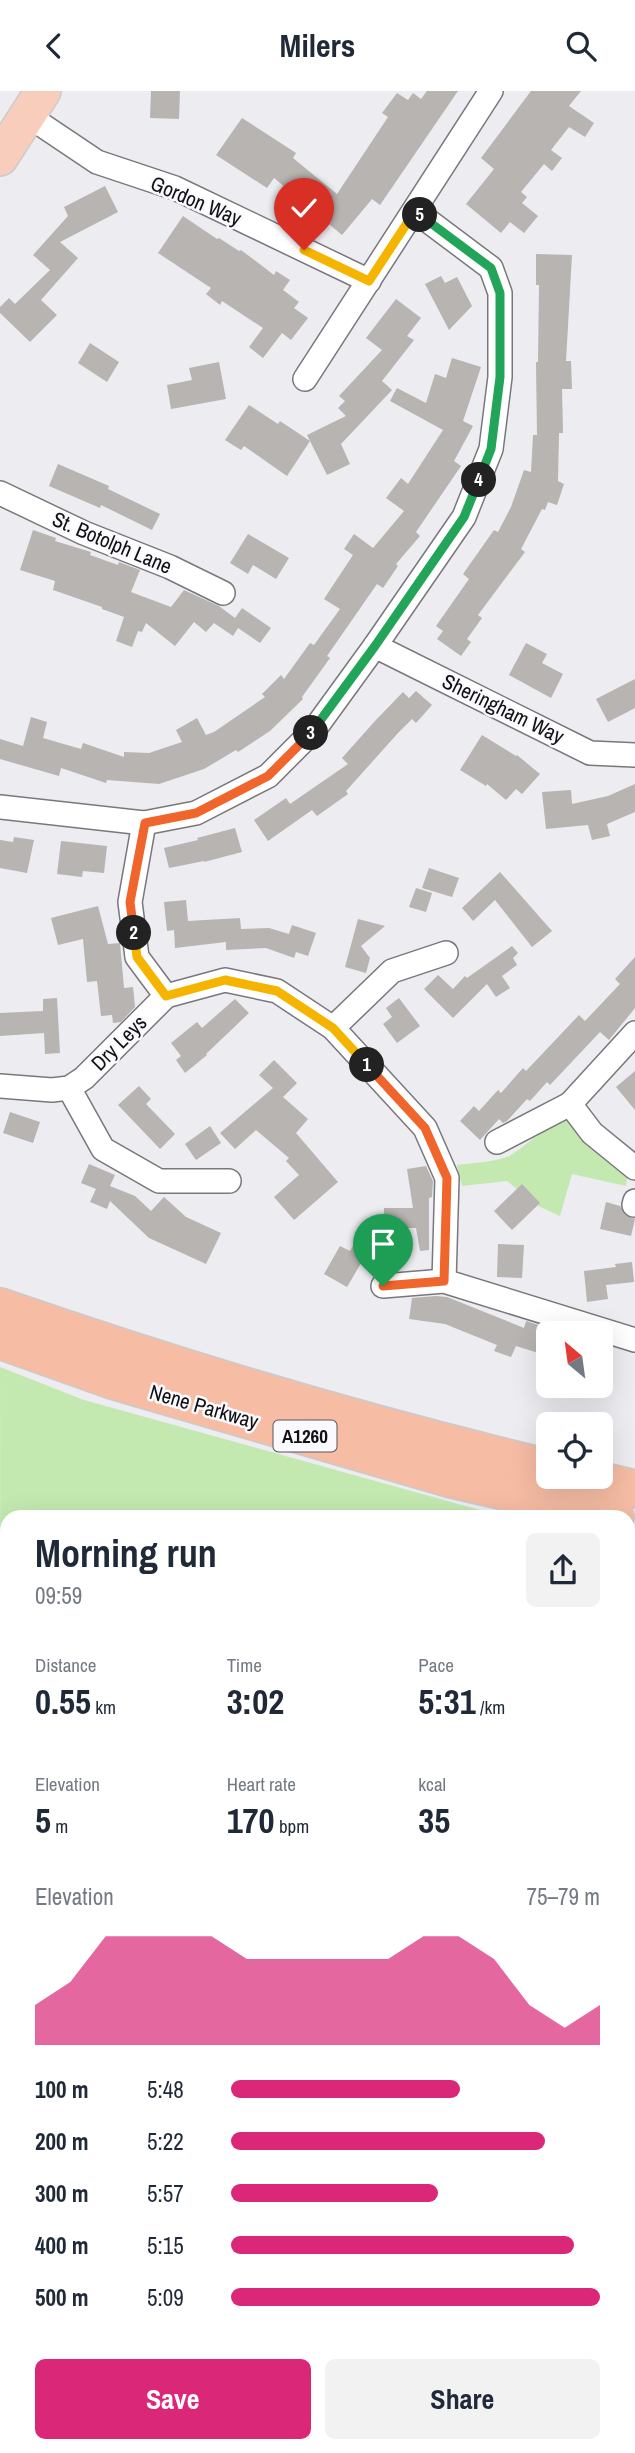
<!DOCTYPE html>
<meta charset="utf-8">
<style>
body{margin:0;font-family:"Archivo Narrow",sans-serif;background:#f2f2f3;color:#1f2937;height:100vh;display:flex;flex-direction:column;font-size:26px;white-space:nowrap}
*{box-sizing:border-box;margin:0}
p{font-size:23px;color:#747a83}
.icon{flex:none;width:38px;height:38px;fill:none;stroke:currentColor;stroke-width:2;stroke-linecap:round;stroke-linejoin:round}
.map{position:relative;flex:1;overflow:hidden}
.sheet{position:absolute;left:0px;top:1419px;width:635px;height:943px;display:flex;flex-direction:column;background:#fff;border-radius:21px 21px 0 0;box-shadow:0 7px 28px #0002}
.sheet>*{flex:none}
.needle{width:46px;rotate:331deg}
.fabs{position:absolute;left:536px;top:1230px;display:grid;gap:14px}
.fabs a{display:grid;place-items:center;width:77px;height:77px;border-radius:10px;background:#fff;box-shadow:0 7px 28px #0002;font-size:35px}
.pin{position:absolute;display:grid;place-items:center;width:60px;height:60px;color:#fff;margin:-72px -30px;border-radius:50% 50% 50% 0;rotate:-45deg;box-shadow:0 0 7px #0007}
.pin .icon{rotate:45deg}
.km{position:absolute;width:35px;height:35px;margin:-18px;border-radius:50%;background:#222;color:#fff;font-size:19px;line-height:35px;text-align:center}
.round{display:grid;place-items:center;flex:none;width:74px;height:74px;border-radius:10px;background:#f2f2f3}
.headline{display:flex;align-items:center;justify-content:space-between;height:119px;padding:0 35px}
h1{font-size:38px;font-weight:800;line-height:52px}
.figures{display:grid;grid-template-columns:repeat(3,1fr);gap:10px;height:119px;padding:7px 35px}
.figures div{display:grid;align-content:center}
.figures b{font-size:35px;font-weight:800}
.figures small{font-size:19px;font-weight:400}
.figures p{font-size:19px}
.chart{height:196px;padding:14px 35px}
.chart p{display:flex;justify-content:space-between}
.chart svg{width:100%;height:126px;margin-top:7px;fill:#db2777;opacity:.7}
.cta{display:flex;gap:14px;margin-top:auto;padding:14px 35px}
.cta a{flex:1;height:80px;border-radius:10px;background:#db2777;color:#fff;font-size:28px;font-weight:800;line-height:80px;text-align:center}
.cta a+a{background:#f2f2f3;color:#1f2937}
ul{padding:0 35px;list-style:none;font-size:23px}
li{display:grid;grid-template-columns:112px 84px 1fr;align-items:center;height:52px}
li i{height:18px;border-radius:9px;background:#db2777}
header{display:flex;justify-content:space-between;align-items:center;height:91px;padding:0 35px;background:#fff;font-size:32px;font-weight:800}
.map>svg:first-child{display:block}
</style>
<header><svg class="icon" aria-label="back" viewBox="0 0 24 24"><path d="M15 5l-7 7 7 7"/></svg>Milers<svg class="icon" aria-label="search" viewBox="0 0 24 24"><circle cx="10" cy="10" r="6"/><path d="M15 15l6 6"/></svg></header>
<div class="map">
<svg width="635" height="2362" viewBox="0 0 635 2362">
<rect width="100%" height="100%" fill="#ececf1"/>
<!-- green -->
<g fill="#c3e9b1">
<path d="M572 1028 628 1081 626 1095 572 1083 560 1125 538 1115 507 1090 462 1095 457 1074C471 1072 499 1071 511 1064 532 1051 546 1032 572 1028Z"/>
<polygon points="0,1276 84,1309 505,1426 7,1426 7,1948 1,1949"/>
<polygon points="628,1460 635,1462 635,1826 628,1826"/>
<polygon points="635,2341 635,2361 499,2362 501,2356 628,2356 628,2342"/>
<polygon points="390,2356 489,2356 487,2362 394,2362"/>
</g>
<!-- building -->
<g fill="#b7b4b1">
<polygon points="151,0 180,0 179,28 150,27"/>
<polygon points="427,0 458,0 380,114 372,108 342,144 274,87 267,97 216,64 242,27 296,62 293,67 337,103 388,26 382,22 397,2 408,9 413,2 421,8"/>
<polygon points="531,0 581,0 569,15 594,32 585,46 569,36 551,59 562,67 552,80 544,73 521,101 527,106 522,112 538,125 524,142 510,131 501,142 466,113 494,78 481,67"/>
<polygon points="105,95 118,121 60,151 78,167 41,209 57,224 30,251 0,222 0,216 9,207 15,213 50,179 33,164 68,125 64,116"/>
<polygon points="183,125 217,148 219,147 239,160 241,159 274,184 276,180 290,189 283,199 299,211 294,217 308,227 291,249 282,242 263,267 249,256 263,237 222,210 220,214 206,203 211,197 158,162"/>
<polygon points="536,163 572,164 566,270 571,270 572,298 562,298 563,342 559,342 558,390 564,393 557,414 548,411 545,419 542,418 521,458 525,461 478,524 482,527 467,548 471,551 461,565 437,548 443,540 436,535 469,488 463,483 494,439 498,441 511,416 524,379 531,381 533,344 537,344 536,271 538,271 539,194 536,194"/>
<polygon points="441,185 445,192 457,186 472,215 449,239 425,193"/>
<polygon points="396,208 421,227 407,245 414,249 382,290 392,299 341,353 350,373 327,384 307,344 346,325 338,317 345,310 339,305 382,259 366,247"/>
<polygon points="90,252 119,271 107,291 78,272"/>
<polygon points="452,267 481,276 463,330 473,335 454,370 461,375 416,441 420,445 396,473 398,475 383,497 377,493 327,565 330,567 302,606 303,608 270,640 238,661 236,659 204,678 159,693 107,689 106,692 61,677 59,685 0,668 0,648 23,655 31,626 47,631 43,647 81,658 83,652 124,666 124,661 149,662 182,651 176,639 197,627 206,644 214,641 265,606 262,603 281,584 284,588 310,552 314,554 340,518 324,508 353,464 344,458 354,443 373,457 404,420 386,407 401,387 408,393 443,339 390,310 397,297 426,312 435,283 446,287"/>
<polygon points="219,271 226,308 171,318 167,294 192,289 189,277"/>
<polygon points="249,314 278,333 280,330 310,350 287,385 244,355 241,359 225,349"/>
<polygon points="58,373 109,395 108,398 160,423 152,439 101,414 100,417 49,395"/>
<polygon points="33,439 56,447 55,450 91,461 90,464 118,474 119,471 140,479 131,501 171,516 184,499 219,515 235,527 242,517 271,537 260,552 238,537 233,545 214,532 206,541 194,531 175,555 146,532 142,541 138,540 132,556 116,550 124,526 102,518 102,516 53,499 55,490 20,479"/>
<polygon points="248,443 289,467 276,488 253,474 248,483 230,472"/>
<polygon points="526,552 547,563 542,572 563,583 551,607 509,584"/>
<polygon points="635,588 635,617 608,631 596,608"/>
<polygon points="416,600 432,614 416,632 412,628 398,642 346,700 348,703 317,725 312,719 268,750 254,729 286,707 290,713 348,673 342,667 375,630 403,601 409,607"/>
<polygon points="482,644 516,665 517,664 540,683 522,703 516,698 506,709 487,693 486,695 460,679"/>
<polygon points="635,693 635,721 607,733 610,745 592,749 588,734 546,738 542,701 571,699 572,713 608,705"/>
<polygon points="235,737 242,761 204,771 204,770 169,777 164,757 198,749 197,747"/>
<polygon points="14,746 34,749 27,782 0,777 0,749 13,751"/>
<polygon points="61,750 107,755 104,782 83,780 82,786 57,783"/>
<polygon points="429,777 459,787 452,806 422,797"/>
<polygon points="500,781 552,840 532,856 495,809 473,830 462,817"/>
<polygon points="416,797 432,802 426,821 409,816"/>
<polygon points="186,809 188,830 240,827 241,838 269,837 289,843 292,834 316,842 308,865 296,861 294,867 266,857 226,859 226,851 175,857 174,839 167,840 164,811"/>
<polygon points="98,815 108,853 120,852 124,897 133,896 135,916 121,931 113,932 112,924 101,925 97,890 87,891 83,848 58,854 51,827"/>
<polygon points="358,828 385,835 361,855 370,867 366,882 345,876"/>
<polygon points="512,855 518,862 513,867 517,874 502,885 510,897 496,906 487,893 453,927 424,898 438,884 453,898 465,885 467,887"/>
<polygon points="635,866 635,917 609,949 600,941 550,994 547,991 530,1010 527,1008 507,1030 503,1032 499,1028 480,1049 460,1030 474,1015 479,1020 498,999 501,1002 523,977 526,980 579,924 585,930 620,893 615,888"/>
<polygon points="57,907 60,962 45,963 44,942 0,945 0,922 43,920 43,908"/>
<polygon points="399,907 420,935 397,952 383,933 392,926 386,917"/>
<polygon points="235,908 249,922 206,963 207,964 185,982 176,969 181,965 171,952 197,931 202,937"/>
<polygon points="274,969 297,992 283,1006 308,1028 296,1042 338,1091 294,1129 274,1106 299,1084 286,1070 289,1067 256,1039 235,1058 220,1042 273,997 259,984"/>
<polygon points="635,980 635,1019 616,996"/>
<polygon points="139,995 151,1008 146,1013 175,1043 160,1058 118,1014"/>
<polygon points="10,1021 40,1031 33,1052 3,1042"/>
<polygon points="210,1035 221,1052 196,1069 185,1053"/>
<polygon points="89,1073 115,1084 110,1095 135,1105 151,1120 164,1106 186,1126 221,1142 206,1173 149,1147 110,1110 107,1118 90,1111 96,1098 81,1092"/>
<polygon points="426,1075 433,1090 432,1106 429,1107 429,1159 420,1160 416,1137 402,1137 402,1147 384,1148 384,1117 413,1117 407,1078"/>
<polygon points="522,1093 540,1112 512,1139 494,1120"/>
<polygon points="606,1111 620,1115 625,1124 635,1128 631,1145 600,1138"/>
<polygon points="369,1127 382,1134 373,1150 378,1153 369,1170 364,1167 347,1196 324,1183 340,1155 350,1160"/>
<polygon points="498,1153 524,1154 522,1187 497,1186"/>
<polygon points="632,1171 634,1191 606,1194 608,1208 587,1211 584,1180 616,1176 615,1173"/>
<polygon points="436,1205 447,1206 524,1237 526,1230 548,1237 548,1265 516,1255 511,1266 494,1260 497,1254 445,1233 409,1228 412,1207"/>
</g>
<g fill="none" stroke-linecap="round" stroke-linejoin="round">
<defs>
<g id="minor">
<polyline points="27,24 97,71 175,97 369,190"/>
<polyline points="305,288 491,0"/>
<polyline points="0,402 84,442 170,476 223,502"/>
<polyline points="375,555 590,662 635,664"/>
<polyline points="0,716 144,732 196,722 268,685 314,639 375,555 464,426 491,358 500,286 500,202 491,177 415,120"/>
<polyline points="144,732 130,811 137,866 166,905"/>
<polyline points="333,937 392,880 446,862"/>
<polyline points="635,942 570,1013 592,1042 635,1077"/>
<polyline points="0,995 52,999 69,997 84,987 166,905 225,889 277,900 333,937 425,1037 447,1087 444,1190"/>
<polyline points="69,997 103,1058 159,1090 229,1090"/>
<polyline points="497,1051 570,1013"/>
<polyline points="634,1114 635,1110"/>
<polyline points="383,1195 444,1190 635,1249"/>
<polyline points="0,2240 7,2233"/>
<polyline points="0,2319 7,2332"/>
<polyline points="628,2333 635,2332"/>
<polyline points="21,2356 24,2362"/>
<polyline points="369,2356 378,2362"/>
<polyline points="491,2362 494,2356"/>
</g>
<polyline id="primary" points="0,67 43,0"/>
<g id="trunk">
<path d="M0 1216C179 1278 363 1333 548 1377"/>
<polyline points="0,1249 112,1289 452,1388 615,1426"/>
<polyline points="585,1386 635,1398"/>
</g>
</defs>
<!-- minor casing -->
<use href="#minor" stroke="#78787c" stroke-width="26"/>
<!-- primary casing -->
<use href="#primary" stroke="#cbcbcb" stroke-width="38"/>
<!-- trunk casing -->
<use href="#trunk" stroke="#cbcbcb" stroke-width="40"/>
<!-- minor -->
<use href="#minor" stroke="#fff" stroke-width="23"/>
<!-- primary -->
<use href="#primary" stroke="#f8cdbb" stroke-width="35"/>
<!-- trunk -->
<use href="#trunk" stroke="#f6bca4" stroke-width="37"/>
</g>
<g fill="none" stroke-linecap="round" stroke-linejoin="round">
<defs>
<polyline id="split-1" points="367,974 425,1037 447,1087 444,1190 383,1195"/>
<polyline id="split-2" points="134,842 137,866 166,905 225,889 277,900 333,937 367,974"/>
<polyline id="split-3" points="134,842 130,811 145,732 196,722 268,685 311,642"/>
<polyline id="split-4" points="311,642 375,555 464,426 479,389"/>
<polyline id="split-5" points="420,124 491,177 500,202 500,286 491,358 479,389"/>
<polyline id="split-6" points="304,159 369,190 415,120 420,124"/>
</defs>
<!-- split-1 casing -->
<use href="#split-1" stroke="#fff" stroke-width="14"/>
<!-- split-2 casing -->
<use href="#split-2" stroke="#fff" stroke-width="14"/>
<!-- split-3 casing -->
<use href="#split-3" stroke="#fff" stroke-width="14"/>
<!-- split-4 casing -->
<use href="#split-4" stroke="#fff" stroke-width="14"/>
<!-- split-5 casing -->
<use href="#split-5" stroke="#fff" stroke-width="14"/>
<!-- split-6 casing -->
<use href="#split-6" stroke="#fff" stroke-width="14"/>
<!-- split-1 -->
<use href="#split-1" stroke="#f0652b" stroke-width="9"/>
<!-- split-2 -->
<use href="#split-2" stroke="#f5b400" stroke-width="9"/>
<!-- split-3 -->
<use href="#split-3" stroke="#f0652b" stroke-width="9"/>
<!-- split-4 -->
<use href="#split-4" stroke="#22a559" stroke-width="9"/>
<!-- split-5 -->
<use href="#split-5" stroke="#22a559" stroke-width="9"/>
<!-- split-6 -->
<use href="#split-6" stroke="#f5b400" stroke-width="9"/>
</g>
<g text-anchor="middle" stroke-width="5" stroke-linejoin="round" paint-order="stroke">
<!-- shield labels -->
<rect fill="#faf9fe" stroke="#57575a" stroke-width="2" x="273.5" y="1329.5" width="63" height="31" rx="5"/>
<g font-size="19" font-weight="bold" fill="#111113">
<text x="305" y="1352">A1260</text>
</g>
<!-- street labels -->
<g font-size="21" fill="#111113" stroke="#faf9fe">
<text transform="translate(196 110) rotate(23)" y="7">Gordon Way</text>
<text transform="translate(112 452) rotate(23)" y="7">St. Botolph Lane</text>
<text transform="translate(503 618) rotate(26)" y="7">Sheringham Way</text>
<text transform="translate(119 952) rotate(-45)" y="7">Dry Leys</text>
<text transform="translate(204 1316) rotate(16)" y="7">Nene Parkway</text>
</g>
</g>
</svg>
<div class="fabs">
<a><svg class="needle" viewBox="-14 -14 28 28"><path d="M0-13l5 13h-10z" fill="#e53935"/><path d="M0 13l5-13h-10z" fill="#747a83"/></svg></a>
<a><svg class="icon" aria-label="locate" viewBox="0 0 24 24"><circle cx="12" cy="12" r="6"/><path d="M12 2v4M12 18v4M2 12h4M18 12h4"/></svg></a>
</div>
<div class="pin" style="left:383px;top:1195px;background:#1e9e55"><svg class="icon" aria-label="arrive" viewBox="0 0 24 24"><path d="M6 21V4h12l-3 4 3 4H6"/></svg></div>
<div class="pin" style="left:304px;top:159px;background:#d93025"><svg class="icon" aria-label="check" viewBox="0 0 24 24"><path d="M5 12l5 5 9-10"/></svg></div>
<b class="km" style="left:367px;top:974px">1</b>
<b class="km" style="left:134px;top:842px">2</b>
<b class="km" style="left:311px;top:642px">3</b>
<b class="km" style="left:479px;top:389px">4</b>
<b class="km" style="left:420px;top:124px">5</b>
<section class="sheet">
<div class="headline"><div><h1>Morning run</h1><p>09:59</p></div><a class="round"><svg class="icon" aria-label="share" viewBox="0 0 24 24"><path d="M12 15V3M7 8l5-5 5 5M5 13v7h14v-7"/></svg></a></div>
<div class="figures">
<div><p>Distance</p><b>0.55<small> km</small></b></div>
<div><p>Time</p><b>3:02</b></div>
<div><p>Pace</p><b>5:31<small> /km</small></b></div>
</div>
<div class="figures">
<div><p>Elevation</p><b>5<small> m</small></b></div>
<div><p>Heart rate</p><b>170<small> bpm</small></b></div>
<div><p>kcal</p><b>35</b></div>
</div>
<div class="chart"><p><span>Elevation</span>75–79 m</p>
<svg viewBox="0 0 160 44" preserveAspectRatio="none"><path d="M0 44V30L10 22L20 6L30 6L40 6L50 6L60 14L70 14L80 14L90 14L100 14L110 6L120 6L130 14L140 30L150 38L160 30V44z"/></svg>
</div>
<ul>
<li><b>100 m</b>5:48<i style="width:62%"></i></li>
<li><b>200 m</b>5:22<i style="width:85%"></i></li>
<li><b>300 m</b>5:57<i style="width:56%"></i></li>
<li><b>400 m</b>5:15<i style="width:93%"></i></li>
<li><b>500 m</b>5:09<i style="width:100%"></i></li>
</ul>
<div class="cta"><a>Save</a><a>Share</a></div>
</section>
</div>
